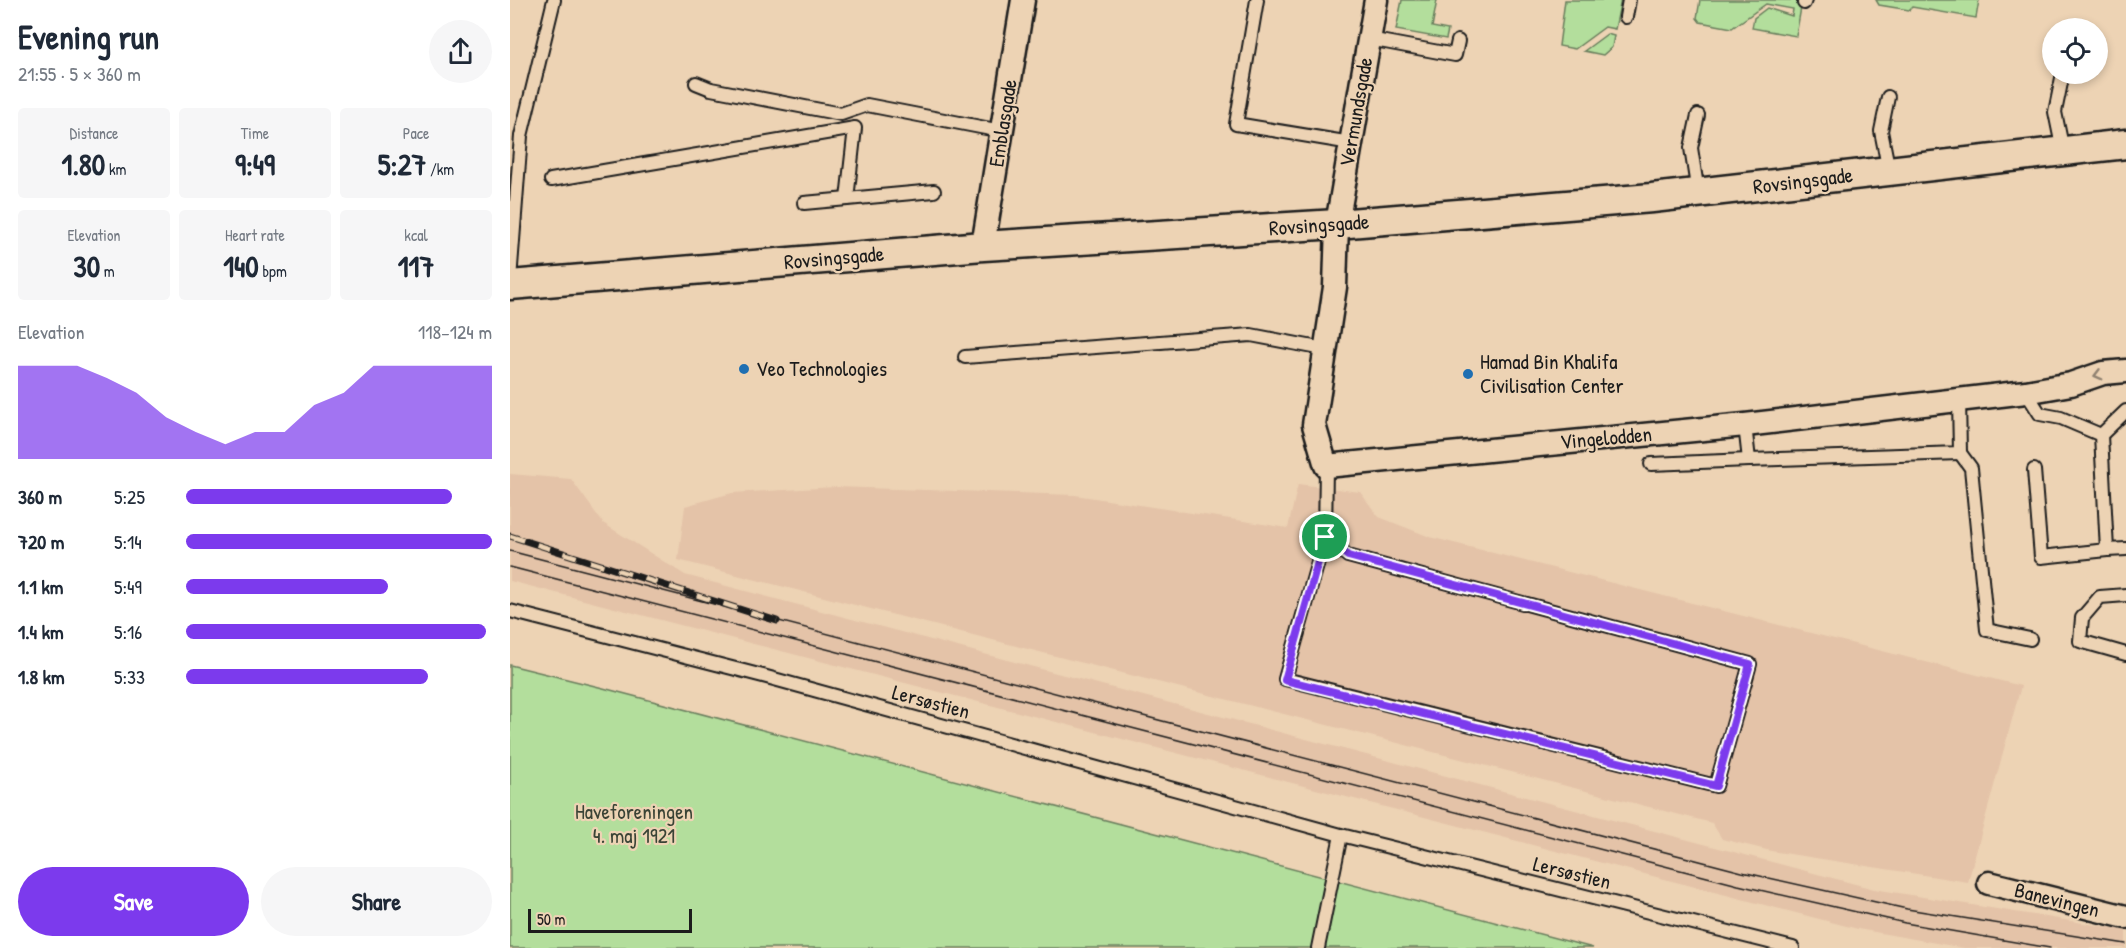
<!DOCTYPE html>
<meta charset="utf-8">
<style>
body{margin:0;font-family:"Patrick Hand",sans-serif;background:#f6f6f7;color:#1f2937;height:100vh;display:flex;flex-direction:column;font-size:22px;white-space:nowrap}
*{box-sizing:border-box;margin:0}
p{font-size:20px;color:#747a83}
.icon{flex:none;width:33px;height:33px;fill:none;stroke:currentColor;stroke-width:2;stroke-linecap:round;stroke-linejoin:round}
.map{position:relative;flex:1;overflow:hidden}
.panel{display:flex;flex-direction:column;background:#fff;width:510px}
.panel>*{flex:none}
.tools{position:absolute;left:1532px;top:18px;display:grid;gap:12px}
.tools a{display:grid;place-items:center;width:66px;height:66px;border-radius:50%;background:#fff;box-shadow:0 3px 9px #0003;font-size:30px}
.scale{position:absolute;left:18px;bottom:15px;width:164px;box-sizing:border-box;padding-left:6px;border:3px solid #1c1c1c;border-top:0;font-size:16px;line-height:21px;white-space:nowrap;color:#1c1c1c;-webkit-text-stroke:4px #edd3b4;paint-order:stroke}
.pin{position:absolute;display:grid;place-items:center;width:51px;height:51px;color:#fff;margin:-26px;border:3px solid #fff;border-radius:50%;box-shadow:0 2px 6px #0007}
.round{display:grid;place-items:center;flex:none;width:63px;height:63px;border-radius:32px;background:#f6f6f7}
.overview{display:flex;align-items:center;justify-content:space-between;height:102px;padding:0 18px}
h1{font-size:33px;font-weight:700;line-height:45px}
.stats{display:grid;grid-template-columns:repeat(3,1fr);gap:9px;height:102px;padding:6px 18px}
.stats div{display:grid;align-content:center;border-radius:6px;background:#f6f6f7;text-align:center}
.stats b{font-size:30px;font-weight:700}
.stats small{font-size:16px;font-weight:400}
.stats p{font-size:16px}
.chart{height:168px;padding:12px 18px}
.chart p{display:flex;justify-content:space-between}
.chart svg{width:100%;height:108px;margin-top:6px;fill:#7c3aed;opacity:.7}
.cta{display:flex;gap:12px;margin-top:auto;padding:12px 18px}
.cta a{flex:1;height:69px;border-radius:36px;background:#7c3aed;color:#fff;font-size:24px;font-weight:700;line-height:69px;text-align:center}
.cta a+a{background:#f6f6f7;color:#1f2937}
ul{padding:0 18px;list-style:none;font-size:20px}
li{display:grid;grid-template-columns:96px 72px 1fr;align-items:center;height:45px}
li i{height:15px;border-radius:8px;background:#7c3aed}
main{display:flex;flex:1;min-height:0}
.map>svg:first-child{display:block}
</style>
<main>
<section class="panel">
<div class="overview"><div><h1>Evening run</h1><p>21:55 · 5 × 360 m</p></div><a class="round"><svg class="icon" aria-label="share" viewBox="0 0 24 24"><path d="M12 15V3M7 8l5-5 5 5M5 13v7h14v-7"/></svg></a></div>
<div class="stats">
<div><p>Distance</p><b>1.80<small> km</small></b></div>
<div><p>Time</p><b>9:49</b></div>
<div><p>Pace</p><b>5:27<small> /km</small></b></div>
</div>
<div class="stats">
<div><p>Elevation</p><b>30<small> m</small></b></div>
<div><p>Heart rate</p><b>140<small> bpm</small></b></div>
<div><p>kcal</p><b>117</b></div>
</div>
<div class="chart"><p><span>Elevation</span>118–124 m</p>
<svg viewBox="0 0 160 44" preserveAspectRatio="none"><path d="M0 44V6L10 6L20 6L30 11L40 17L50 27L60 33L70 38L80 33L90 33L100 22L110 17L120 6L130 6L140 6L150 6L160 6V44z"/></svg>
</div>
<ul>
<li><b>360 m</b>5:25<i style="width:87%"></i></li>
<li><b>720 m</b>5:14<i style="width:100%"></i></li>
<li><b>1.1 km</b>5:49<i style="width:66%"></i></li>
<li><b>1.4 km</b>5:16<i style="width:98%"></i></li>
<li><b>1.8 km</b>5:33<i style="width:79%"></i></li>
</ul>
<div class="cta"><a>Save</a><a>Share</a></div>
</section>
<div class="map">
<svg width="1616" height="948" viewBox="0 0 1616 948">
<rect width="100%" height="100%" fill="#edd3b4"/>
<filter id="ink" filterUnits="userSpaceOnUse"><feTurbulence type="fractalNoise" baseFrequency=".0167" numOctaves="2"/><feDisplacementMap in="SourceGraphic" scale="12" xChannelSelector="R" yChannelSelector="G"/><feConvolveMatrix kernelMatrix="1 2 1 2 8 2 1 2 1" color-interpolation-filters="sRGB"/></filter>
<g filter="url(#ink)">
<!-- built -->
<g fill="#e4c3a8">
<polygon points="0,474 61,479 93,523 175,575 1364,889 1616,930 1616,948 1454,948 1348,929 0,581"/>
<polygon points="788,484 850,492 869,517 920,537 1511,686 1458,882 1261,851 1212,839 1202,823 168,560 175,506 222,493 325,487 565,495 778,528"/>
</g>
<!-- green -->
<g fill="#b3de9c" stroke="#687d5c" stroke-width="1.5">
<polygon points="892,0 927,0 922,27 938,30 936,39 886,30"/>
<polygon points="1055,0 1111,0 1105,29 1095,27 1065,49 1049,46"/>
<polygon points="1190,0 1286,0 1292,2 1286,36 1242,28 1244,18 1257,8 1282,16 1283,9 1256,4 1222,28 1190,22 1187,18"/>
<polygon points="1366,0 1469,0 1466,18 1402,7 1399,10 1369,5"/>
<polygon points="1097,34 1104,36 1102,47 1093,55 1074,51"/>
<polygon points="0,665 93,688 1083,948 0,948"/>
</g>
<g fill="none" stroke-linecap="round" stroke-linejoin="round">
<defs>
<g id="service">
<polyline points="747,0 726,124 841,143"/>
<polyline points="1294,3 1295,0"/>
<polyline points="1116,17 1119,0"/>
<polyline points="859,39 945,55 948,41"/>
<polyline points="1552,78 1545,112 1553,151"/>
<polyline points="186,83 201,89 331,114 357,105 491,131"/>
<polyline points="1378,97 1371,131 1379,171"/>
<polyline points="1188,115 1181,148 1188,193"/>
<polyline points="41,180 345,128 337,199"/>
<polyline points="294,203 424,191"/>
<polyline points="0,280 11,136 44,0"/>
<polyline points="455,357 741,335 814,349"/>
<polyline points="1516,392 1530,414 1551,418 1591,435 1597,550 1531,557 1524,470"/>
<polyline points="1235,425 1239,460 1450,453 1449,398"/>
<polyline points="1591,435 1616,411"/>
<polyline points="1450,453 1461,468 1477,630 1520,639"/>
<polyline points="1141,464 1239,460"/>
<polyline points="815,537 775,679 1206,786 1240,664 838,556 815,537 816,466"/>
<polyline points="1597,550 1616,549"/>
<polyline points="1616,595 1590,597 1572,618 1570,641 1616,654"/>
<polyline points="0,611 253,676 831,835 1283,948"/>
<polyline points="808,948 831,835"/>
</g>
<g id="minor">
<polyline points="866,0 827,224 825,287 804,425 816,466 1235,425 1516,392 1561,384 1593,373 1616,371"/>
<polyline points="473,246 513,0"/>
<polyline points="1479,883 1616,917"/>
</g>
<polyline id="tertiary" points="0,285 473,246 827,224 1142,198 1616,144"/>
</defs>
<!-- service casing -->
<use href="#service" stroke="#1c1c1c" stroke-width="16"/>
<!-- minor casing -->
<use href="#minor" stroke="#1c1c1c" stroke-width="27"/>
<!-- tertiary casing -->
<use href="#tertiary" stroke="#1c1c1c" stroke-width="33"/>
<!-- service -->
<use href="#service" stroke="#edd3b4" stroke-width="12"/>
<!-- minor -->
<use href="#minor" stroke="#edd3b4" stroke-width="22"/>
<!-- tertiary -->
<use href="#tertiary" stroke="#edd3b4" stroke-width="28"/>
<!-- tram -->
<g stroke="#1c1c1c" stroke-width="1.5">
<polyline points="0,551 1232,872 1397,909 1616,944"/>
<polyline points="0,567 1228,885 1395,923 1540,948"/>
</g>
<defs>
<polyline id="rail" points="0,536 267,621"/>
</defs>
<!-- rail casing -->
<use href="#rail" stroke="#1c1c1c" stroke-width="7"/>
<!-- rail -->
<use href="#rail" stroke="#edd3b4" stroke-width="4.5" stroke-dasharray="14" stroke-linecap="butt"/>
</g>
<!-- one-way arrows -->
<defs><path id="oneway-chevron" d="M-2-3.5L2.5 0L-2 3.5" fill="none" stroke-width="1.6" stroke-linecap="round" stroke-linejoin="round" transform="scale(1.5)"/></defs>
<use stroke="#8f8170" href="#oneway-chevron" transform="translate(1588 375) rotate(165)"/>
</g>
<g fill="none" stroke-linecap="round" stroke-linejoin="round" filter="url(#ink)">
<defs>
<polygon id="route" points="815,537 838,556 1240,664 1206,786 775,680"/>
</defs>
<!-- route casing -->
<use href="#route" stroke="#fff" stroke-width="12"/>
<!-- route -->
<use href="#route" stroke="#7c3aed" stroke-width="8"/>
</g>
<!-- markers -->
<g fill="#1f6fb2" stroke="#edd3b4" stroke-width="2">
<circle cx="234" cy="369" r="6"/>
<circle cx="958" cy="374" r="6"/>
</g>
<g text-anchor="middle" stroke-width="4.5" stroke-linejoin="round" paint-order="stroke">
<!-- street labels -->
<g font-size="21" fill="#1c1c1c" stroke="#edd3b4">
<text transform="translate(846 112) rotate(-80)" y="7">Vermundsgade</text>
<text transform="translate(493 123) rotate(-81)" y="7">Emblasgade</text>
<text transform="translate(1293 181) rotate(-7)" y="7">Rovsingsgade</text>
<text transform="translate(809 225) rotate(-4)" y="7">Rovsingsgade</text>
<text transform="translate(324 258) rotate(-5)" y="7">Rovsingsgade</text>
<text transform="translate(1096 438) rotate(-5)" y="7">Vingelodden</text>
<text transform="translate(421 702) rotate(15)" y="7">Lersøstien</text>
<text transform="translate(1062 873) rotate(14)" y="7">Lersøstien</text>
<text transform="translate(1547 900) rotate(14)" y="7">Banevingen</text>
</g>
<!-- poi labels -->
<g font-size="21" fill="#1c1c1c" stroke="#edd3b4" text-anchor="start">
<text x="970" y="369">Hamad Bin Khalifa<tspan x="970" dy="24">Civilisation Center</tspan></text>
<text x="246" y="376">Veo Technologies</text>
</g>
<!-- park labels -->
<g font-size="21" fill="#3a4336" stroke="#edd3b4">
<text x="124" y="819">Haveforeningen<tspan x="124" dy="24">4. maj 1921</tspan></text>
</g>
</g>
</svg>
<div class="tools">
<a><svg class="icon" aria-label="locate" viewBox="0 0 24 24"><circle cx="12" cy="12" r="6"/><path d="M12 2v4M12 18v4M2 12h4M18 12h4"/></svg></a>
</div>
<div class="scale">50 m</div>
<div class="pin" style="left:815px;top:537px;background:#1e9e55"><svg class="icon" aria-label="arrive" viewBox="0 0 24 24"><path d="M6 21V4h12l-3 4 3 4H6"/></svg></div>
</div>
</main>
